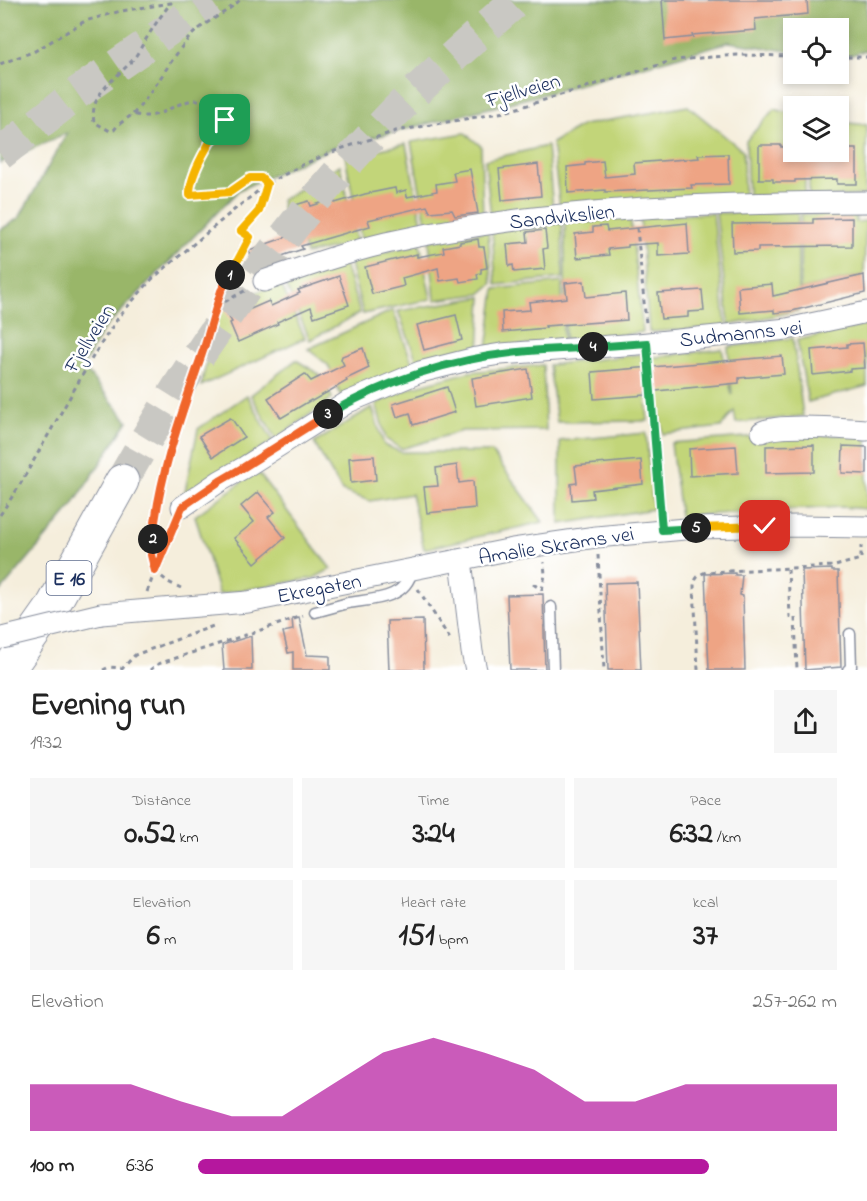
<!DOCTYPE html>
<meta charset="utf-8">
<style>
body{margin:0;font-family:"Indie Flower",sans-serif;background:#f6f6f6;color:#222;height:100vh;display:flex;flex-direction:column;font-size:22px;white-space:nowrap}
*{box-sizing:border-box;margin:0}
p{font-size:20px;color:#767676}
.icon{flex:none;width:33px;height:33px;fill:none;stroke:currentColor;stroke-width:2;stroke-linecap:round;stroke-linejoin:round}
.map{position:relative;height:670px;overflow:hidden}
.sheet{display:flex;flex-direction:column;background:#fff;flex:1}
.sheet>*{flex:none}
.tools{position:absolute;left:783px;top:18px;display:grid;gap:12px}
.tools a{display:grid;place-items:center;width:66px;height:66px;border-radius:0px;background:#fff;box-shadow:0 3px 9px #0003;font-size:30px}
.pin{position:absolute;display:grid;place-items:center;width:51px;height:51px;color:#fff;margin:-26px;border-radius:12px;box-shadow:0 3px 9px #0006}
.km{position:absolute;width:30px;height:30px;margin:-15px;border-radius:50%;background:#222;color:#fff;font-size:16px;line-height:30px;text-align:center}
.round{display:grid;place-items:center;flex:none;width:63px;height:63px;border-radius:0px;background:#f6f6f6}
.head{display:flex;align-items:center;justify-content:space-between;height:102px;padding:0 30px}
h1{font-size:33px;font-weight:800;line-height:45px}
.stats{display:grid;grid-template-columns:repeat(3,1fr);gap:9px;height:102px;padding:6px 30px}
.stats div{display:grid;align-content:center;border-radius:0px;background:#f6f6f6;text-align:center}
.stats b{font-size:30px;font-weight:800}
.stats small{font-size:16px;font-weight:400}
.stats p{font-size:16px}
.chart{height:168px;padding:12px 30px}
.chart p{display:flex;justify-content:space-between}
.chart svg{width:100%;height:108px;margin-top:6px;fill:#b5179e;opacity:.7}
ul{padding:0 30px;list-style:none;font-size:20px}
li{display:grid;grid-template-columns:96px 72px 1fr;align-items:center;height:45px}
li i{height:15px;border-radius:8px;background:#b5179e}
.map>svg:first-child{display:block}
</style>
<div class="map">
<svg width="867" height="670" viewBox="0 0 867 670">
<rect width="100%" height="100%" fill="#fff"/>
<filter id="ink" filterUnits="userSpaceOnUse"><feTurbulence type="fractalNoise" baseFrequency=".0167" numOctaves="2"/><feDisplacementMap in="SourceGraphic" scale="12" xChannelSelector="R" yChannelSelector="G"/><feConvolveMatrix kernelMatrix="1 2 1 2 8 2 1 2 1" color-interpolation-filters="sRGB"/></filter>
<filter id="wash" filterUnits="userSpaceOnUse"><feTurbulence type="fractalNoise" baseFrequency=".008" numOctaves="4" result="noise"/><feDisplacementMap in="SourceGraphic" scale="24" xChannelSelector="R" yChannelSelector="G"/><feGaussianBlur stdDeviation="1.35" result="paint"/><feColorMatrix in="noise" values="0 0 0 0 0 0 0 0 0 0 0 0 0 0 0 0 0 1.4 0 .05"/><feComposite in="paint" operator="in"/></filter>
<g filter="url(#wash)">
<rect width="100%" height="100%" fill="#f5eedc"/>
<!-- green -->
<g fill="#c2d579" stroke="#6e826c" stroke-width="1.5">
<polygon points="688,106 743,151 744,197 560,208 552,143 583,125"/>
<polygon points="774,109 793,114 794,152 805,152 805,196 748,196 746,141"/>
<polygon points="839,122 867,125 865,195 809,198 809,152 838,152"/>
<polygon points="465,133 481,146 483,218 427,228 411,142"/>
<polygon points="406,144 423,228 362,243 345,156"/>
<polygon points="547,146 553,208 491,217 485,160"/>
<polygon points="340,165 357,243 306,254 299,231 287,233 281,200"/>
<polygon points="830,210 856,211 856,222 866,221 864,275 800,290 801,214 830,215"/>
<polygon points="798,212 798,311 729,325 716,213"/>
<polygon points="713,213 726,327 649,332 640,217"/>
<polygon points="630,215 643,332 576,341 565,340 565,222"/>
<polygon points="562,222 563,278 496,285 492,231"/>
<polygon points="488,231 492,284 480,294 435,300 429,241"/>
<polygon points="420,244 431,299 363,314 349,260"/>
<polygon points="344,261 360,313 310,340 284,281"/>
<polygon points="280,282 305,338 201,386 219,309"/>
<polygon points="562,282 563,341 487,349 495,289"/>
<polygon points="482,297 479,351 418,364 398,311"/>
<polygon points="393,310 413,365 341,396 328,365 308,349"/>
<polygon points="867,325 867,386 808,402 797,340"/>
<polygon points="793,338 803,416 736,423 734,411 721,427 663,434 649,358 722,349 732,395 728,347"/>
<polygon points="642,354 648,421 557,422 549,365"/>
<polygon points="296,360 319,374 332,398 276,439 251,395"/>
<polygon points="543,365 546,430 462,431 401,449 386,439 376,404 413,387 469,372"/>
<polygon points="247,395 273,441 184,496 198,429"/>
<polygon points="372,407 384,445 401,452 492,452 543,522 424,549 411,494 370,501 342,491 314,443"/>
<polygon points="646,433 653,509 560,524 560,441"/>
<polygon points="772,435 867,435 867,509 841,507 680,516 671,443"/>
<polygon points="257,471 331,569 314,578 219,594 195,516"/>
</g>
<!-- forest -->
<polygon fill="#99b669" stroke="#5a7264" stroke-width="1.5" points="0,0 867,0 867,50 839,59 838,28 794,28 793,52 729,42 552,92 332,148 239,190 102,331 83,367 128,421 71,508 0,592 0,230 19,218 67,133 0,163"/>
<g id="blocks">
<!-- building -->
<g fill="#eea484">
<polygon points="662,0 807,0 808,14 755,19 756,30 692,35 693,37 665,40"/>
<polygon points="759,145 781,145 781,147 794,147 794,152 838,152 838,149 857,149 857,184 837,184 837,179 795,180 795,182 773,182 773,179 759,179"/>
<polygon points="728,154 729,184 691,185 692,188 605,192 605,190 568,193 567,167 585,165 585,163 603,161 605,177 635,174 634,163 699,158 698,155"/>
<polygon points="538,164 541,196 502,200 499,169"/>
<polygon points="470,169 478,213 455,216 452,210 430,212 427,206 368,220 370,226 301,246 303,249 254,265 249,250 292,235 286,217 297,213 295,205 309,201 311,206 334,199 335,203 365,194 395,188 396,193 406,190 407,197 437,191 436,184 455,181 453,172"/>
<polygon points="852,218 852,246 758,247 758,251 733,252 732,224 813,223 813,219"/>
<polygon points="687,223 689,254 658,256 658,243 628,245 628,247 608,249 609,255 577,258 575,234 593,232 593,227 606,226 607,231"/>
<polygon points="545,230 547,248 543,249 545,269 514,272 513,265 509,266 507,244 528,242 527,232"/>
<polygon points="478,239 479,247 484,247 487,268 481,269 481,273 477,274 478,279 460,282 459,278 440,281 438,268 402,278 404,286 372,294 365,267 417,254 417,257 444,252 443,247 460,244 460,242"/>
<polygon points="864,275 865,293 792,311 774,313 774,310 740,313 738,287 772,284 773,296"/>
<polygon points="339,276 349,305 314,317 311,307 277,322 278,324 238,342 230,323 232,322 223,308 236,299 244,312 269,301 271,306 300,293 298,290"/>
<polygon points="584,281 586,297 625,293 627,320 545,326 546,328 503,332 502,312 530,310 529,302 567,298 565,283"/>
<polygon points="702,290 704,311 688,312 688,317 661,319 658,293"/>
<polygon points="456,315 462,340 424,350 417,325"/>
<polygon points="863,343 865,368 850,369 850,371 813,375 811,350 847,347 847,344"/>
<polygon points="363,348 369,368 346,379 347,381 312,401 311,400 281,418 268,398 305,374 311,381 344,365 341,359 342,356"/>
<polygon points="782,356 784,374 739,378 739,383 646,392 646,395 594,399 592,372"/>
<polygon points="528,369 532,397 476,406 472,378"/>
<polygon points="447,387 455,412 413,425 410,413 397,417 393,404"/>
<polygon points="230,418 232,419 244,437 213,457 199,436"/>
<polygon points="814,445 814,472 766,473 766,446"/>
<polygon points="736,446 738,473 690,476 689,449"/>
<polygon points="843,446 867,447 867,474 842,473"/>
<polygon points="374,456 376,480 351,483 349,458"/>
<polygon points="641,460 643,484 592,490 593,498 572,500 571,484 577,483 575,466"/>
<polygon points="457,465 459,483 473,481 475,508 427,513 424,487 438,486 436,468"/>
<polygon points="258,492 275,512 268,517 285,538 255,563 234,538 254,522 241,506"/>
<polygon points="832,569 832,571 838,571 841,667 805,670 802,570"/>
<polygon points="735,573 735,575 742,575 740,595 743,596 745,670 709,670 705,574"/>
<polygon points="637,582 641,670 608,670 605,583"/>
<polygon points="543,594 545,670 510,670 507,595"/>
<polygon points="299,617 307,655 330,656 330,670 293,670 293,652 288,653 283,632 293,630 292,618"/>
<polygon points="423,620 424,670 389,670 387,621"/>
<polygon points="251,636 252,670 224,670 222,645"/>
</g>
</g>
</g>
<g filter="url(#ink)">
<use href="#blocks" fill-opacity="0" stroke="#888e9d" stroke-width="1.5"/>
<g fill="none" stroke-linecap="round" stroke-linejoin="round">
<!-- trunk-tunnel -->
<g stroke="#c9c8c3" stroke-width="33" stroke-dasharray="33 16" stroke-linecap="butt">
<polyline points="0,154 76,94 211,0"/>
<path d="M122 481C200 343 293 213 406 101 442 66 479 33 517 0"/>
</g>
<defs>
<g id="service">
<polyline points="551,607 553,670"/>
<path d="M315 612C326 609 337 606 348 603 372 599 406 600 412 570"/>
<polyline points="848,670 851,667 850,634"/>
</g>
<g id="minor">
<path d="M264 281C304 267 344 253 386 243 543 207 706 203 867 202"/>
<path d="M762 432C779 423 845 429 867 430"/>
<polyline points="182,507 220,481 245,467 348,402 420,372 476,358 501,354 638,344 787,329 867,312"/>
<polyline points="461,560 472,652 476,670"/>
<polyline points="101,614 248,602 513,549 596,537 696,528 797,526 867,527"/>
</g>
<polyline id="trunk" points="8,670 51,609 122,481"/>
</defs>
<!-- service casing -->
<use href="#service" stroke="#888e9d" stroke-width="13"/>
<!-- minor casing -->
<use href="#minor" stroke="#888e9d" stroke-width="23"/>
<!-- trunk casing -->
<use href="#trunk" stroke="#888e9d" stroke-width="35"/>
<!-- path -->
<g stroke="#888e9d" stroke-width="3" stroke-dasharray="4.5 4.5" stroke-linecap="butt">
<polyline points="838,57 867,57"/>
<path d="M0 64 35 51 85 21 121 11 171 3C157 20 148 36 137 54 123 76 88 90 94 122L110 131 114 130 118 125 133 114C160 122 169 104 194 100 199 100 204 100 209 100L217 107 225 120C212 137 189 174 190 195L230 192 250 179 261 178 267 184 259 211 241 231 250 237C226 271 216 311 203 350 185 402 141 520 155 571"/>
<path d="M133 114C154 92 168 63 188 39 203 22 224 15 240 0"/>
<polyline points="637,228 646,323"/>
<polyline points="217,306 248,289"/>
<polyline points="649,363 661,512"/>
<polyline points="0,515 18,488 95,353 120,315 152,279 234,210 267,184 302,165 337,150 396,131 505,112 675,60 738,55 794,56"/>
<polyline points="598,555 604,670"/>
<polyline points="788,569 790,617 795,617 797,670"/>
<polyline points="155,571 168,582 181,588"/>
<polyline points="533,584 541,589"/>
<polyline points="418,589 450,639"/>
<polyline points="542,590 545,575 544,562"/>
<polyline points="147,592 174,522"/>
<polyline points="103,670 109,667 121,668"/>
<polyline points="121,670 135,655 216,625"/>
<polyline points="150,670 158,664 303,616"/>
<path d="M698 670 694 586C695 578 698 575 706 572L835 566 861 559V546"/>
</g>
<!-- service -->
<use href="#service" stroke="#fff" stroke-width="10"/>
<!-- minor -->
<use href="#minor" stroke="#fff" stroke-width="21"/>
<!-- trunk -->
<use href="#trunk" stroke="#fff" stroke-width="33"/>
<defs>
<polyline id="minor-bridge" points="2,638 101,614"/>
</defs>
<!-- minor-bridge casing -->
<use href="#minor-bridge" stroke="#888e9d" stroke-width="23" stroke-linecap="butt"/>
<!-- minor-bridge -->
<use href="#minor-bridge" stroke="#fff" stroke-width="21"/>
</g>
</g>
<g fill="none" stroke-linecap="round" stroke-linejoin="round" filter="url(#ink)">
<defs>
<path id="split-1" d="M225 120C212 137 189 174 190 195L230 192 250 178H261L267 184 259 211 241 231 250 237 230 275"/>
<path id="split-2" d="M153 539C159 473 183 410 204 348 210 329 215 310 221 291L230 275"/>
<polyline id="split-3" points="153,539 151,555 155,571 182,507 220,481 244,467 328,414"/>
<path id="split-4" d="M328 414C390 378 458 357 529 351 550 349 571 349 593 347"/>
<polyline id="split-5" points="593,347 647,343 662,530 696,528"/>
<polyline id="split-6" points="696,528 765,526"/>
</defs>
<!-- split-1 casing -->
<use href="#split-1" stroke="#fff" stroke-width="12"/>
<!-- split-2 casing -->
<use href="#split-2" stroke="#fff" stroke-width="12"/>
<!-- split-3 casing -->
<use href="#split-3" stroke="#fff" stroke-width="12"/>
<!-- split-4 casing -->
<use href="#split-4" stroke="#fff" stroke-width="12"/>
<!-- split-5 casing -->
<use href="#split-5" stroke="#fff" stroke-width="12"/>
<!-- split-6 casing -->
<use href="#split-6" stroke="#fff" stroke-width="12"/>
<!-- split-1 -->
<use href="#split-1" stroke="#f5b400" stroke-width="8"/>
<!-- split-2 -->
<use href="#split-2" stroke="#f0652b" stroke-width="8"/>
<!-- split-3 -->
<use href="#split-3" stroke="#f0652b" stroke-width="8"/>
<!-- split-4 -->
<use href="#split-4" stroke="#22a559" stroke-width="8"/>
<!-- split-5 -->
<use href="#split-5" stroke="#22a559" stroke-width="8"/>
<!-- split-6 -->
<use href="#split-6" stroke="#f5b400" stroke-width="8"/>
</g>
<g text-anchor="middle" stroke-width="5" stroke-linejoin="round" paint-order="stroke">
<!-- shield labels -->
<rect fill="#fff" stroke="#5f6d8e" stroke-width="1.5" x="46.5" y="561" width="45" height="34" rx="4.5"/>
<g font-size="20" font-weight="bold" fill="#1b2f5e">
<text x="69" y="585">E 16</text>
</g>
<!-- street labels -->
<g font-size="21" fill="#1b2f5e" stroke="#fff">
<text transform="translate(523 90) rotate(-16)" y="7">Fjellveien</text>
<text transform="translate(562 216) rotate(-6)" y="7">Sandvikslien</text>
<text transform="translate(741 333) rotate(-6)" y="7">Sudmanns vei</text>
<text transform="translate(89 338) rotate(-58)" y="7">Fjellveien</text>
<text transform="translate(556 545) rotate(-9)" y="7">Amalie Skrams vei</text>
<text transform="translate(319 588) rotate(-11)" y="7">Ekregaten</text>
</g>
</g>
</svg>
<div class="tools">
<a><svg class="icon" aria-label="locate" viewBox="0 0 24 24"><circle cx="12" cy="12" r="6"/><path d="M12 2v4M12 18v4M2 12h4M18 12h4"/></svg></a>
<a><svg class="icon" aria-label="layers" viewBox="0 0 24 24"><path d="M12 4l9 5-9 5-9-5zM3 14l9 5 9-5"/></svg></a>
</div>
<div class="pin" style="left:225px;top:120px;background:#1e9e55"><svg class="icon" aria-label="arrive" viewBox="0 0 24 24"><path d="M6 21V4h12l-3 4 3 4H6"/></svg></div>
<div class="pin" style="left:765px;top:526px;background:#d93025"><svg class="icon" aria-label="check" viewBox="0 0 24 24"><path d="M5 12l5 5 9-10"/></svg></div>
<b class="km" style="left:230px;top:275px">1</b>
<b class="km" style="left:153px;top:539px">2</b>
<b class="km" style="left:328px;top:414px">3</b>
<b class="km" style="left:593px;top:347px">4</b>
<b class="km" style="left:696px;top:528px">5</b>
</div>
<section class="sheet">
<div class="head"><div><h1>Evening run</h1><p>19:32</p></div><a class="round"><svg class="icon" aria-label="share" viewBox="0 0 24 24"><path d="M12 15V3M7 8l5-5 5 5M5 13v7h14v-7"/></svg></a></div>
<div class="stats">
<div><p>Distance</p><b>0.52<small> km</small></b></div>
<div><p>Time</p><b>3:24</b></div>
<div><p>Pace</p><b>6:32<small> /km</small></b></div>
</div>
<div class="stats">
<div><p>Elevation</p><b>6<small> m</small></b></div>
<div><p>Heart rate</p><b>151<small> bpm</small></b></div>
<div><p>kcal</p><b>37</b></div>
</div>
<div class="chart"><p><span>Elevation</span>257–262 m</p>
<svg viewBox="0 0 160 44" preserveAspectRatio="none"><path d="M0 44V25L10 25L20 25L30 32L40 38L50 38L60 25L70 12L80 6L90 12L100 19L110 32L120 32L130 25L140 25L150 25L160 25V44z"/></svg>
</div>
<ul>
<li><b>100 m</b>6:36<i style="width:80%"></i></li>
</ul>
</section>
